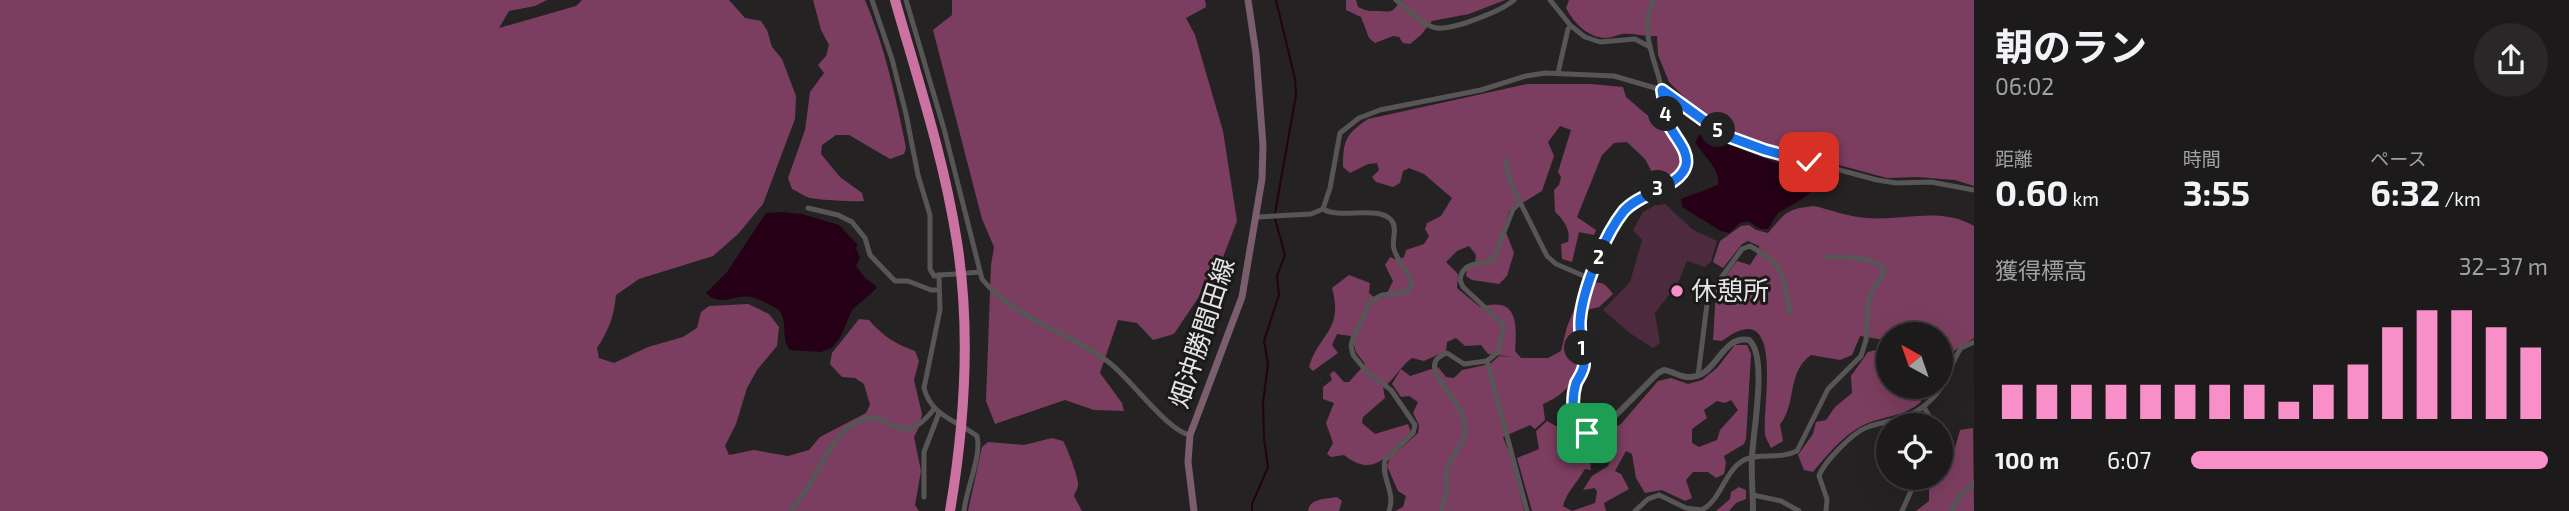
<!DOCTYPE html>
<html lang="ja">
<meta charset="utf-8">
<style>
body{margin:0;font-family:"Exo 2","Noto Sans JP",sans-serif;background:#292727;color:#f1f3f6;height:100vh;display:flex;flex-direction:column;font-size:26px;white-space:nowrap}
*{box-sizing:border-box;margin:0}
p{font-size:23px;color:#a0a1a2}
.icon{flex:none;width:38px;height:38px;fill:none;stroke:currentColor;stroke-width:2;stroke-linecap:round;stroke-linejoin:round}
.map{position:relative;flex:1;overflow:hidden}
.sheet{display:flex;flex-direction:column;background:#1c1a1a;width:595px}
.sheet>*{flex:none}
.needle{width:46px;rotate:320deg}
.buttons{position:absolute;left:1876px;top:322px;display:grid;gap:14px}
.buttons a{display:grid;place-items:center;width:77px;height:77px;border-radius:50%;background:#1c1a1a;box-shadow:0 7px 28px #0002,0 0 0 2px #3a3839;font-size:35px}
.pin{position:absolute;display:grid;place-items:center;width:60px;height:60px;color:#fff;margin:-30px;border-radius:14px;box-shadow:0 4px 10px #0006}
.km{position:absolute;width:35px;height:35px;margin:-18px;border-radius:50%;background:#222;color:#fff;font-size:19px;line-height:35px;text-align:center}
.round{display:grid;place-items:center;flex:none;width:74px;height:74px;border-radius:37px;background:#292727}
.head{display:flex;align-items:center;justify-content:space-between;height:119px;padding:0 21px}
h1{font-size:38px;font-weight:700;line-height:52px}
.metrics{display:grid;grid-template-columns:repeat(3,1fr);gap:10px;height:119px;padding:7px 21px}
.metrics div{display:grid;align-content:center}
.metrics b{font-size:35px;font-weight:700}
.metrics small{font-size:19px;font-weight:400}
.metrics p{font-size:19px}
.chart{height:196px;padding:14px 21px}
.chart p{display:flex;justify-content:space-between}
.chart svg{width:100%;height:126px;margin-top:7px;stroke:#f98fc9;stroke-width:6}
ul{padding:0 21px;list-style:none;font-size:23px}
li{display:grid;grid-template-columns:112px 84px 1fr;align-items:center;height:52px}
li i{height:18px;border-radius:9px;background:#f98fc9}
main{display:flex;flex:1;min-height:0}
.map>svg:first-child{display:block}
</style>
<main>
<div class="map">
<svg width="1974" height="511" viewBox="0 0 1974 511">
<rect width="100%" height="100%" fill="#252223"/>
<!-- green -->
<polygon fill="#4d2a3d" points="1659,203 1664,203 1692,229 1717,241 1711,262 1705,267 1687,261 1678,283 1655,313 1660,343 1653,348 1631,334 1603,310 1630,282 1642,240 1633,230 1643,212"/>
<!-- forest -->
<g fill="#7c3e60" fill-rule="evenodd">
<path d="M0 0H547L535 6 509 11 499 28 576 6 582 0H729L745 18 761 21 767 30 772 47 782 59 796 96 795 119 763 204 738 234 713 256 639 279 616 295C614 316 609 330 597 348L599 358 614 363 648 347 683 337 697 328 701 312 709 306 748 304 769 314 779 327 777 346 757 370 747 388 736 424 725 446 729 455 754 450 788 456 809 450 820 437 866 413 870 405 864 384 855 378 842 377 830 364 832 353 859 319 869 320C883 336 895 344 915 351L919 361 914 380 922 414 919 427 914 437 921 471 915 505 919 511H0Z"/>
<path d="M813 0H865C885 47 896 98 906 148L904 154 890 159 849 135H836L822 145 821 154 840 177 862 193 864 201C857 202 814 200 807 197 802 195 797 191 792 189L788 178 805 130 810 92 824 73 818 65 826 56 829 45 821 30Z"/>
<polygon points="952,0 1205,0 1206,7 1186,18 1195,35 1223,131 1237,221 1220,265 1174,334 1153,340 1137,323 1118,320 1100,373 1122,403 1124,411 1094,410 1065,400 995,424 986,401 991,265 994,247 982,219 933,30 952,15"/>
<path d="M1346 0H1356L1358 7C1366 11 1368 11 1376 11 1391 11 1391 15 1401 0H1505L1469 14 1432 21 1421 35 1410 44 1403 43 1399 37 1393 36 1375 43 1369 38 1361 17 1346 10Z"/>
<path d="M1569 0H1974V186L1955 180 1917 177 1887 178 1754 142 1720 125 1688 101 1669 82 1658 55 1657 36C1645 37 1634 33 1622 34 1617 35 1611 38 1605 38 1587 37 1574 23 1566 8Z"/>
<path d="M1527 84H1591L1623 87 1626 97 1647 115 1659 114 1680 158 1678 170 1668 177 1655 178 1645 159 1627 142 1614 143 1602 155 1577 217 1596 230 1594 235 1579 232 1572 262 1562 259 1561 244 1568 242C1571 230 1564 220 1555 212L1554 190 1559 185 1561 177 1558 172 1571 130 1560 126 1548 142 1554 156 1542 191 1509 211 1504 227 1514 253 1507 276 1499 284 1472 280 1466 276 1467 268 1475 264 1476 255 1469 246 1457 251 1446 262 1458 274 1457 288 1480 307C1518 296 1517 323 1515 351L1521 358H1548L1561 351 1567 327 1583 287C1598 280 1603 280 1613 294L1599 307 1579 312C1578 319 1576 327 1576 335 1577 342 1580 350 1581 357 1581 379 1561 397 1543 404L1545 420 1535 429 1530 425 1503 437 1512 460 1524 511H1395L1403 507 1406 496 1398 491 1387 466 1390 458 1418 433 1419 425 1413 413 1418 402 1409 396 1401 397 1392 384 1401 369 1410 376 1438 367 1446 377 1454 378 1462 370 1490 364 1499 356 1515 357 1488 354 1481 345 1465 346 1456 338 1447 342 1446 351 1424 361 1412 358C1400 366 1395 380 1383 387L1385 398 1363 417 1362 423 1375 434 1408 424 1411 432C1387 453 1376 480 1344 455L1331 457 1327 454 1333 443 1326 423 1334 403 1323 399V387L1332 380 1330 374 1334 371 1344 382H1349L1365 364 1356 352 1351 336 1337 334 1332 345 1338 353 1313 371 1309 367C1318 334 1344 331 1332 288L1349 275 1370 283 1369 293 1376 299 1385 297 1393 281 1385 265 1390 257 1397 260 1404 257 1406 250 1424 244 1429 236 1425 229 1427 223 1441 216 1452 198 1424 174 1409 168 1403 171 1400 183 1393 187 1376 182 1372 177 1379 170 1377 163 1368 164 1350 173 1343 167C1343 140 1346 134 1368 119Z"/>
<path d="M1814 206C1831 210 1849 217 1867 218 1903 221 1941 206 1974 226V338L1954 351 1948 372 1941 383V334H1888V387H1917L1921 402C1903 417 1887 415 1866 424 1845 433 1827 455 1813 472L1804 470 1798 455 1813 434 1816 422 1826 420 1835 407 1852 393 1851 376 1868 352 1880 349 1884 340 1860 336 1852 355 1840 360 1811 355C1786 373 1797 404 1780 424L1783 441 1771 448C1769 443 1765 438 1765 433 1762 406 1786 292 1722 341L1713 340 1716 289 1737 261 1750 265 1759 251V246L1748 241 1742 244 1723 268 1713 262 1720 241 1741 226 1749 225 1756 230 1768 233C1786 213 1785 209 1814 206Z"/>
<path d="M1735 345H1747L1751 354 1746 439 1744 444 1724 456 1726 463 1724 474 1716 478 1708 472H1693L1686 480 1692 498 1685 501 1662 490 1645 493 1636 478 1632 454 1626 451 1615 471 1621 474 1629 489 1604 503 1606 511H1532L1517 458 1539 449 1536 431 1547 421 1556 426H1573L1581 433 1594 436 1596 445 1589 449 1591 470 1585 469C1577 483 1567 491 1563 506L1572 511 1595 503 1597 492 1595 488 1583 490 1592 476 1608 466 1611 457 1606 445H1597L1595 436 1621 424 1658 381 1671 378 1688 384 1702 380 1717 368ZM1731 400 1738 410 1720 430 1717 440 1699 447 1692 443V429L1707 418 1704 410 1717 401 1725 403Z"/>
<polygon points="1973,428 1974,511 1916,511 1929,501 1929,483 1933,478 1941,478 1941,467 1955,448 1960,430"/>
<path d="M1052 438 1063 441C1067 447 1079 479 1078 485 1078 489 1075 492 1074 496L1082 511H968L982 447 988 442 1024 445Z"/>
<polygon points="1739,487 1746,490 1746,499 1736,503 1729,511 1716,511 1730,499 1731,492"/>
<path d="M1337 497 1342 501 1339 511H1308C1310 498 1326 499 1337 497Z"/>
</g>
<!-- water -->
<g fill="#250016">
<path d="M1700 134 1777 163 1809 168 1816 174 1814 188 1804 198 1778 213 1768 229H1761L1748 221 1740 223 1729 233 1721 231 1682 207 1681 199 1718 185C1721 170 1703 155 1695 142Z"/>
<path d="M782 212 802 214 839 225 858 245 856 248 860 258 856 266 865 278 876 286V289L852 310 841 336 833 347 821 352 790 350C780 338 789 321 778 309 770 305 760 299 751 297 733 294 721 308 706 293L727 272 766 213Z"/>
</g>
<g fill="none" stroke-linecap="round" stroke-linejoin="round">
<!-- stream -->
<g stroke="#250016" stroke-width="2">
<polyline points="1275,213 1296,95 1295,79 1276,0"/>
<polyline points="1252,511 1252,504 1268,467 1264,438 1263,403 1268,364 1264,341 1279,295 1277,276 1285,255 1275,219"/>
</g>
<!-- minor -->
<g stroke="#575556" stroke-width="5">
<path d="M872 0 892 59 906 114 918 175 930 215V269L934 276 939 275 940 310 924 388C931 416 956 420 977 436 982 456 966 489 964 511"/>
<path d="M906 0 944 129 982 279C1015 320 1071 332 1111 364 1132 381 1168 431 1190 435"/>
<path d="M1396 0C1407 9 1423 26 1437 28 1453 30 1502 11 1514 0"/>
<polyline points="1550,0 1571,26 1585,37 1600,42 1635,39 1650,47"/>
<path d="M1654 0C1638 32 1655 57 1662 90"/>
<polyline points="1558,73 1568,29 1571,26"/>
<polyline points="1505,160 1510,182 1547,256 1556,264 1591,279"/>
<polyline points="808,208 838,215 852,222 865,238 870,255 895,281 908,281 931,290 939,290"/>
<path d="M1323 209C1341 220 1379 204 1392 221 1398 230 1391 240 1394 249 1397 261 1408 271 1412 283L1408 292 1382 295 1371 301 1353 338 1351 346 1353 355 1367 372 1391 390 1415 425 1413 433 1385 460C1381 479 1396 492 1389 511"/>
<polyline points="1257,217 1311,214 1323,209 1330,188 1340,133 1359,118 1380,110 1481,90 1526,76 1545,73 1614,76 1662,90 1724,135 1765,150 1877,180 1896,183 1931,182 1974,190"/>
<polyline points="968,273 980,272"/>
<polyline points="939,275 956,274"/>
<polyline points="1487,361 1527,511"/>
<path d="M1698 376 1708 296 1742 249 1750 246C1787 267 1782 275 1790 313"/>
<polyline points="1924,407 1934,425"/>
<polyline points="1753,495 1781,501 1799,511"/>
<polyline points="924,497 924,452 939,413"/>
<path d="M791 511C799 499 809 488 815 475 826 456 837 431 859 421 892 405 898 455 934 409"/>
<path d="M1441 511C1443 504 1446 497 1447 490 1448 483 1444 476 1447 469 1455 446 1472 443 1462 414 1456 396 1414 364 1447 353L1464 364 1487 361 1498 352 1504 325 1463 287 1460 280C1463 260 1479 266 1493 260L1513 209 1520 203"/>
<path d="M1635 511 1648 499 1659 495 1686 508 1702 510C1722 499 1724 471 1744 460 1759 452 1779 460 1797 451L1828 389 1861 356 1866 340 1868 302 1871 293 1884 273 1883 267C1868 256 1845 257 1827 257"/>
<path d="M1826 511 1827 499 1819 476C1824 462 1853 432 1868 427 1888 420 1907 420 1924 406 1949 386 1946 371 1961 348L1974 342"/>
<polyline points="1902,511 1917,478"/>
<polyline points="1952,511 1958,498 1974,483"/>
</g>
<!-- tertiary -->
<path stroke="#575556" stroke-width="6" d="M1662 90C1664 102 1665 115 1670 126 1676 139 1688 151 1686 165 1682 186 1638 192 1623 212 1604 236 1583 290 1580 321 1579 335 1584 349 1584 363 1584 376 1573 387 1573 404 1574 422 1579 438 1600 431L1658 373 1664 370C1673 371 1681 378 1691 377 1717 376 1721 335 1749 340 1768 356 1753 431 1752 457 1751 475 1753 493 1753 511"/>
<!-- secondary -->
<polyline stroke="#7a5e6d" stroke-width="7" points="1194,511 1188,462 1190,435 1242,297 1262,179 1263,145 1256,54 1248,0"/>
<!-- motorway -->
<path stroke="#cb72a3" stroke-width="10" d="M895 0C918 80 944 159 957 242 971 331 965 422 950 511"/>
</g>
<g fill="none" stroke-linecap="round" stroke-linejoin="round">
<defs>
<path id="route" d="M1587 433 1577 426C1572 413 1572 396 1576 383 1579 377 1584 371 1584 364 1584 350 1579 336 1580 321 1582 291 1604 236 1623 212 1638 193 1681 187 1686 165 1689 151 1676 139 1670 127 1665 115 1664 102 1662 90L1724 135 1765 150 1809 162"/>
</defs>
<!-- route casing -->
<use href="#route" stroke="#fff" stroke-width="14"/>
<!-- route -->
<use href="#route" stroke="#1a73e8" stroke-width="9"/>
</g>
<!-- markers -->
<circle fill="#f98fc9" stroke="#1b191a" stroke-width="2.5" cx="1677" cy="291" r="7"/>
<g text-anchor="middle" stroke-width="6" stroke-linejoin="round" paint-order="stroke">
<!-- poi labels -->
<g font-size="26" fill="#e5e4e4" stroke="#1b191a" text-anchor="start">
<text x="1691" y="300">休憩所</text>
</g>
<!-- street labels -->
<g font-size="26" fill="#e5e4e4" stroke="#1b191a">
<text transform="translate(1202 333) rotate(-72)" y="9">畑沖勝間田線</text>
</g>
</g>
</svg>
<div class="buttons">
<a><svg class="needle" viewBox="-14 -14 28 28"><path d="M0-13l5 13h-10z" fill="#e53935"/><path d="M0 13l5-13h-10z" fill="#a0a1a2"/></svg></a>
<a><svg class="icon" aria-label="locate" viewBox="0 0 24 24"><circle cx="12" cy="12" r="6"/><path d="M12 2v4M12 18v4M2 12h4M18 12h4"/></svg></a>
</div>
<div class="pin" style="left:1587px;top:433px;background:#1e9e55"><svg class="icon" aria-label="arrive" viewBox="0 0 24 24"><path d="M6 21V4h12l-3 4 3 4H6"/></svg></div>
<div class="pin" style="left:1809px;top:162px;background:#d93025"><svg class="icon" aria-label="check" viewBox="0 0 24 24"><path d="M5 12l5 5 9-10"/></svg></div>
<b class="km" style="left:1582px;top:348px">1</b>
<b class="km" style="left:1599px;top:257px">2</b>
<b class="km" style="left:1658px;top:188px">3</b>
<b class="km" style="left:1666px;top:114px">4</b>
<b class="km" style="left:1718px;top:130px">5</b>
</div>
<section class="sheet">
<div class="head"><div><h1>朝のラン</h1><p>06:02</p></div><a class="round"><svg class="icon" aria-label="share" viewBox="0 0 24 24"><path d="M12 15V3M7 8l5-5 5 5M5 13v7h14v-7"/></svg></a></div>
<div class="metrics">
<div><p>距離</p><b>0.60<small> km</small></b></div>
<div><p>時間</p><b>3:55</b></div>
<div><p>ペース</p><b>6:32<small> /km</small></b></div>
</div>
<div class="chart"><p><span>獲得標高</span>32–37 m</p>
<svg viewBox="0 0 160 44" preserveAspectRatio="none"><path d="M5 44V32M15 44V32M25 44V32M35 44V32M45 44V32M55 44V32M65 44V32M75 44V32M85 44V38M95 44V32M105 44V25M115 44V12M125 44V6M135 44V6M145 44V12M155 44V19"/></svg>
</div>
<ul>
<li><b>100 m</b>6:07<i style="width:100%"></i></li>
</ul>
</section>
</main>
